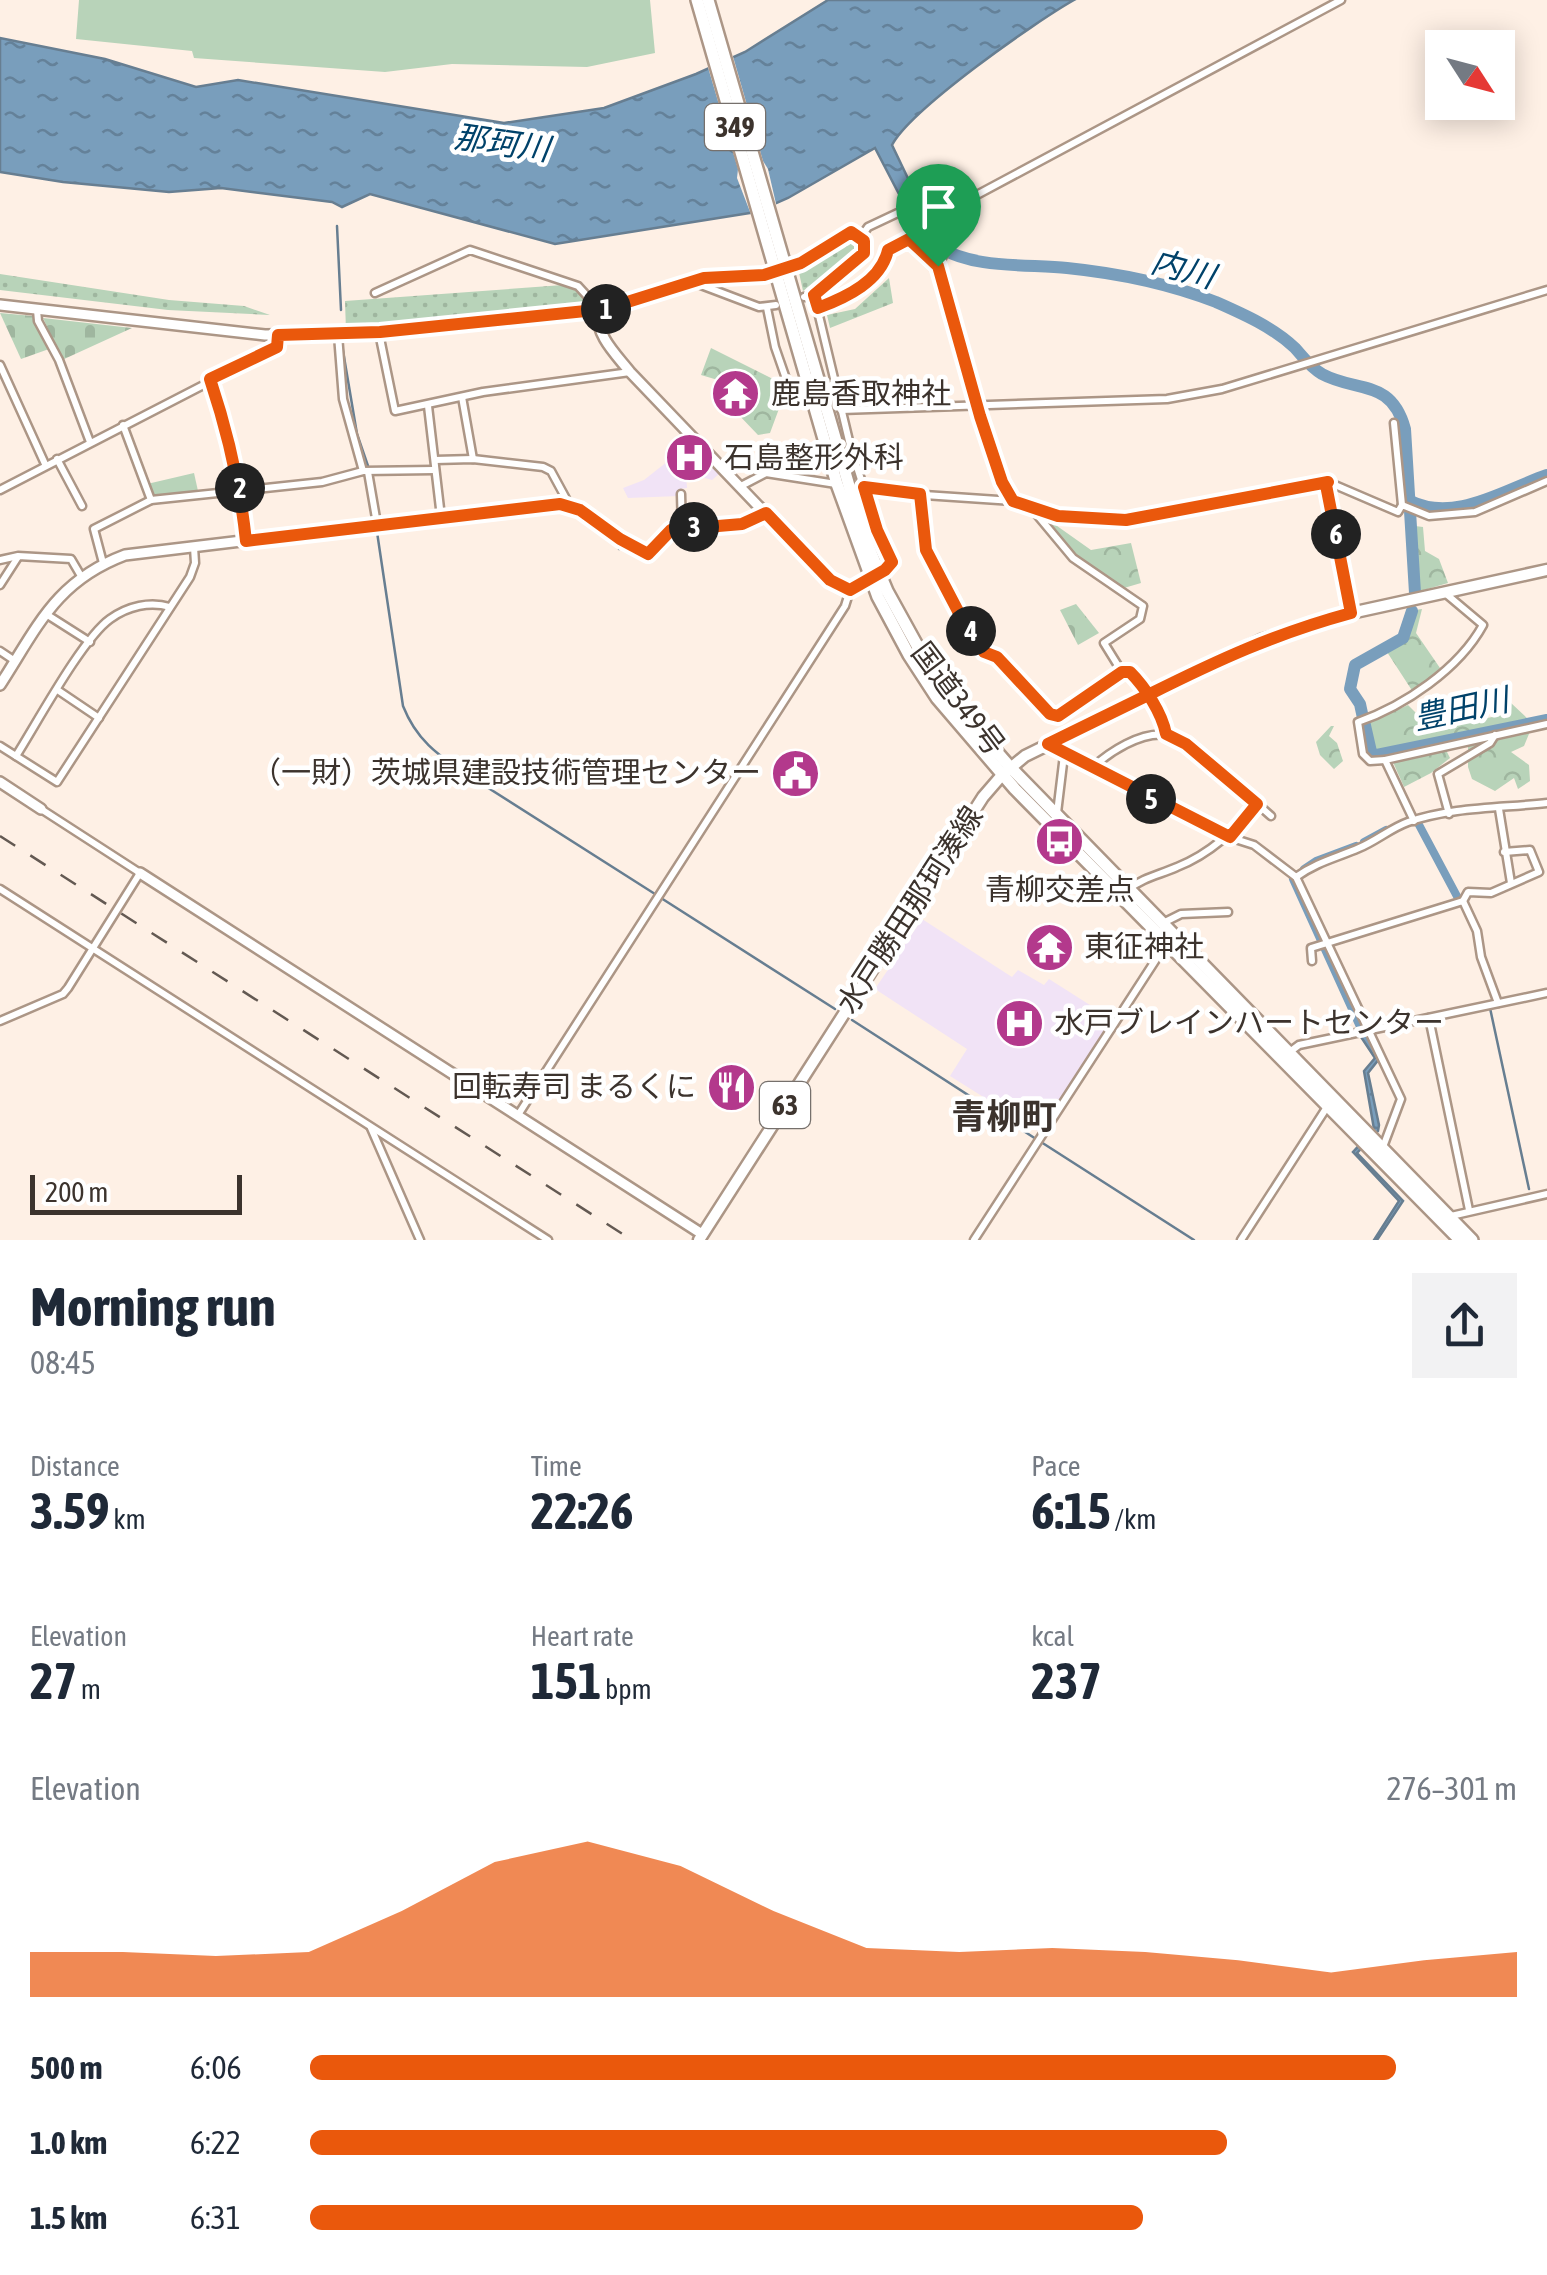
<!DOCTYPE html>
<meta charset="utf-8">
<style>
body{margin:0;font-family:"Asap Condensed","Noto Sans JP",sans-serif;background:#f2f2f3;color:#1f2937;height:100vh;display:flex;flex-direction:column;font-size:38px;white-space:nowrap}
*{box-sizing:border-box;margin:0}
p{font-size:32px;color:#747a83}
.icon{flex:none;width:55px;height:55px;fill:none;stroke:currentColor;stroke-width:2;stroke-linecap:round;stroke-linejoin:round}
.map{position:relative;height:1240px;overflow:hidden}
.side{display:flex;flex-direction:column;background:#fff;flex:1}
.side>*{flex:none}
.needle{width:65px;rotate:126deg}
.fabs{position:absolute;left:1425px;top:30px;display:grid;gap:20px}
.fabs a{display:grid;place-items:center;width:90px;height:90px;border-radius:0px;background:#fff;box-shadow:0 5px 25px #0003;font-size:50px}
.scale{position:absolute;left:30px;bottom:25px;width:212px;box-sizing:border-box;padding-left:10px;border:5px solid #3c332d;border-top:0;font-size:28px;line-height:35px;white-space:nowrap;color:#3c332d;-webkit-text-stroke:8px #fff;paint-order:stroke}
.pin{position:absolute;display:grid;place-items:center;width:85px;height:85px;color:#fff;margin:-102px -42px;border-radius:50% 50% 50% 0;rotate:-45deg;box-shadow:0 0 10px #0007}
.pin .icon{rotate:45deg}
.km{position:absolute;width:50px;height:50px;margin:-25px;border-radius:50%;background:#222;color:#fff;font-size:28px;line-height:50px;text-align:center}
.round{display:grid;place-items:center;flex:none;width:105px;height:105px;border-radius:0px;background:#f2f2f3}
.overview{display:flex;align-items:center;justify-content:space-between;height:170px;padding:0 30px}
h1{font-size:55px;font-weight:700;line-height:75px}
.figures{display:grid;grid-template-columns:repeat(3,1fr);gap:15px;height:170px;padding:10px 30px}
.figures div{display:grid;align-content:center}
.figures b{font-size:50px;font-weight:700}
.figures small{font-size:28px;font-weight:400}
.figures p{font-size:28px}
.chart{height:280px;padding:20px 30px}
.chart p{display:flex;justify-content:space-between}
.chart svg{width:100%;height:180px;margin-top:10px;fill:#ea580c;opacity:.7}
ul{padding:0 30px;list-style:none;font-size:32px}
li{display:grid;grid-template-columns:160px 120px 1fr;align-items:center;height:75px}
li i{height:25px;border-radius:12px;background:#ea580c}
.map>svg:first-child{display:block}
</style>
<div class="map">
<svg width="1547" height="1240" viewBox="0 0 1547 1240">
<defs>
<pattern id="grass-dots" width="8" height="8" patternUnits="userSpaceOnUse" patternTransform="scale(2.5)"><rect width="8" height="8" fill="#b8d3b9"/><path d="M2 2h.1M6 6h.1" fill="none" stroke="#9fb69f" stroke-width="1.8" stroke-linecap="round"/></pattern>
<pattern id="forest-crowns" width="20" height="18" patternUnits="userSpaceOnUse" patternTransform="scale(2.5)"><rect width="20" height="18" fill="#b8d3b9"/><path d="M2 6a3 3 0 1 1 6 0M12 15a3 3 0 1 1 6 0" fill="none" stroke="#9fb69f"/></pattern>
<pattern id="cemetery-stones" width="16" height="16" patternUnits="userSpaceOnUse" patternTransform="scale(2.5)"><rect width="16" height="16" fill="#b8d3b9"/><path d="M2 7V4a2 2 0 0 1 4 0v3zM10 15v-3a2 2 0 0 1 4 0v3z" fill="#9fb69f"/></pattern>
<pattern id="water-ripples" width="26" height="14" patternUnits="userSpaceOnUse" patternTransform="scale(2.5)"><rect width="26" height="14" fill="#799ebc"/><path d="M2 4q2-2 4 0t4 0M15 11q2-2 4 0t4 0" fill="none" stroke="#648199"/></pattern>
</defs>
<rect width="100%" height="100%" fill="#fef0e5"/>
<!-- medical -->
<g fill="#f1e3f6">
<polygon points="691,443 720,473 712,480 686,473 687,488 680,489 679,496 628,498 623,488 644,480"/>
<polygon points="922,919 1012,977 1018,970 1044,985 1049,979 1112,1019 1039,1132 950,1076 967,1049 875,989"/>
</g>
<!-- grass -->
<g fill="url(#grass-dots)">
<polygon points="852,236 862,245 860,251 803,291 798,268 845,237"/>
<polygon points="0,274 169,300 244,306 270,315 168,310 0,290"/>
<polygon points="889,278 893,303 830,328 827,315 855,309"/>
<polygon points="563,285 583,293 585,309 346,331 345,301"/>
</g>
<!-- forest -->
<g fill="url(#forest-crowns)">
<polygon points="711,348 775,380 787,399 780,406 770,433 758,435 736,412 720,402 721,394 740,401 748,389 701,375"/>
<polygon points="1050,521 1091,550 1131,543 1141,583 1124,588 1068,550"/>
<polygon points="1415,526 1423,527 1425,551 1439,559 1448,583 1417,592"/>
<polygon points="1422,609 1416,633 1440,668 1413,692 1387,652 1405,639 1415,610"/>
<polygon points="1511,703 1528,719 1375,752 1369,723 1408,705 1433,730 1492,717"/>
<polygon points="1331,726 1334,726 1329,736 1337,743 1343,761 1334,769 1320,755 1316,742"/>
<polygon points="1531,729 1524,746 1511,752 1529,765 1530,781 1518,789 1514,778 1495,791 1472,779 1468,767 1468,742"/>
<polygon points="1445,748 1450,758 1431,773 1404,787 1393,762"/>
</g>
<!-- cemetery -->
<g fill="url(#cemetery-stones)">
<polygon points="0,313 33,316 49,349 21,359"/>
<polygon points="43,318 132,328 62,360"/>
<polygon points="1076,604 1099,633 1078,645 1060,610"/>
</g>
<!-- park -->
<g fill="#b8d3b9">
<polygon points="79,0 650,0 655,53 587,67 452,64 385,72 194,58 192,51 76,39"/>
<polygon points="194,473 198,491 153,497 147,484"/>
</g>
<!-- water -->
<g fill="url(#water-ripples)" stroke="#677e91" stroke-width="2.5">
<path d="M828 0H1074C1035 22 911 109 892 145L915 193 901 198 875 148 788 198 756 212 555 244 370 194 342 207 332 202 221 188 169 192 63 182 0 172V38L105 59 196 87 238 80 504 123 604 108 696 74 745 52Z"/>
<polygon points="1366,1034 1379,1059 1368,1073 1379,1125 1378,1131 1357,1153 1403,1201 1377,1240 1374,1240 1399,1201 1353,1152 1374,1129 1364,1071 1375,1058 1361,1037"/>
</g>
<!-- pier -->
<polygon fill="#fef0e5" points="732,53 763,161 768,169 777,208 752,217 737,178 738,169 707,64"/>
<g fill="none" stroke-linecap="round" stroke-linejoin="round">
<!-- stream -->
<g stroke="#677e91" stroke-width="2.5">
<polyline points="337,226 341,310"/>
<polyline points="342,345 357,434 368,466"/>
<polyline points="719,529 746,527 761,520"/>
<path d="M377 532 403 706C416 739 437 755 466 773"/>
<polyline points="663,543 681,532"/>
<polyline points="619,549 623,543 634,550"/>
<polyline points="471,777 655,894"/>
<polyline points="661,898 835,1009"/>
<polyline points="1490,1008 1529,1189"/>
<polyline points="852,1020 1036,1139"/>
<polyline points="1041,1142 1194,1240"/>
</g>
<!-- canal -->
<g stroke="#799ebc" stroke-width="8">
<polyline points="1418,823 1459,900"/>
<polyline points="1364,842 1386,830"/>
<polyline points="1304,869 1316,861 1356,846"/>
<polyline points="1293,879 1362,1031"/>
</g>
<!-- river -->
<g stroke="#799ebc" stroke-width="12">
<path d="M908 195C917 212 924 235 940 247 971 269 1031 264 1067 268 1116 273 1170 284 1216 302 1243 314 1273 327 1295 348 1304 358 1310 367 1322 374 1357 393 1391 378 1405 429L1415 593"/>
<path d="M1410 501C1455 523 1503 490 1547 475"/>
<polyline points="1363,718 1360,704 1350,689 1355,665 1403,638 1412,611"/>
<polyline points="1364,721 1372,756 1547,720"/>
</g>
<defs>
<g id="minor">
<polyline points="861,237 868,227 921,202"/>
<polyline points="787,267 801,263 849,233 855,233 864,241 863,256 814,295 804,297"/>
<polyline points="693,282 759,307 776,305"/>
<polyline points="375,293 470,250 578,286 589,298 587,310"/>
<polyline points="814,295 850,445 877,530 891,556 890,567 879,574"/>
<polyline points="767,308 775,347 792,396 807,402"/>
<path d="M819 308C847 297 881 281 889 249L909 239 938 266"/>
<polyline points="37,310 38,321 59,360 90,442"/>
<polyline points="379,333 395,411 483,392 630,372"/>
<polyline points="338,335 343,399 363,471"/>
<polyline points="0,365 45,464"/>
<path d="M210 379C228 433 240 484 245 541"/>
<polyline points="462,397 473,459"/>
<polyline points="428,406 441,517"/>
<polyline points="841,410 1167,399 1222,389 1547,290"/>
<polyline points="1394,423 1402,505"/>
<polyline points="123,425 151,500"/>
<polyline points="57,459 82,506"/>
<polyline points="435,460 473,459 543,467 551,471 570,506 648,555 671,530 742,524 766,513"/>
<polyline points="368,472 377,524"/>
<polyline points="1327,483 1351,612"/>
<polyline points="741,486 766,473 836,484"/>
<polyline points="0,490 277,347 278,335"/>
<polyline points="852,493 864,487 880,492 1013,501 1058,516 1126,520 1328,482 1398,512 1402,505 1429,516 1475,512 1547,481"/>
<polyline points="681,494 682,529"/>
<path d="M920 494 926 550 960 615 984 652 997 657 1049 715 1058 716 1122 672H1130C1145 687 1163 713 1165 734"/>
<polyline points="1013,501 1002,482 939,272 938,266 973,197 1341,0"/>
<polyline points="1033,510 1073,558 1143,606 1140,619 1104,643 1122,672"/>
<polyline points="0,560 18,556 71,559 81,576"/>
<polyline points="103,563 94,529 151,500 322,482 363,471 434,470"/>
<polyline points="0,585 18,557"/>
<polyline points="46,614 90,642"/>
<polyline points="0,651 15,661"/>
<polyline points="59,691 99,718"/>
<polyline points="0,746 57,782 190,577 195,563 194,547"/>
<polyline points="1050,746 1229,837 1254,845 1296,877 1401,1099 1383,1147"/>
<path d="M16 756C37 723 82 639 110 619 128 606 150 601 170 607"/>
<path d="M1385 760 1370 761 1363 754 1358 722C1404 706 1459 669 1483 625L1445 593"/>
<path d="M1091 769C1109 752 1141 731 1167 735 1189 738 1251 799 1271 816"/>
<polyline points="1499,809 1511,883"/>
<polyline points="1057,813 1064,755"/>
<polyline points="1449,814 1438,774 1490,743 1495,735"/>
<polyline points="1414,821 1385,760 1547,724"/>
<path d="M1296 877C1317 862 1336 858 1359 848 1376 841 1391 828 1408 822 1451 807 1501 808 1547 803"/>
<polyline points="0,889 548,1240"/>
<path d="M1127 890C1144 877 1159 875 1177 867 1210 854 1234 831 1257 804"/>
<polyline points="1463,901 1468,892 1491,893 1539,872 1530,850 1504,852"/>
<polyline points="1163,923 1181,914 1228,912"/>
<polyline points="1312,961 1311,948 1463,901 1477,931 1481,957 1498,1003"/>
<polyline points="1429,1018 1469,1210"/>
<polyline points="0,1021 63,994 68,988 140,873 41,809"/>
<polyline points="1287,1054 1299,1045 1547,993"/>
<polyline points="518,1115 845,606 850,590"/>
<polyline points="371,1128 420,1240"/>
<polyline points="1451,1216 1547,1194"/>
<polyline points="974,1240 1166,944"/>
<polyline points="1241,1240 1327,1107"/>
</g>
<g id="tertiary">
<path d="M776 271 759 276 704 277 597 310C597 337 614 352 630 372L830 581 850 590 874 577"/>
<polyline points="0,305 265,335 379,333 597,310"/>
<path d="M0 685C38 626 56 581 125 555L551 504 570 506"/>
<polyline points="0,782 41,809"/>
<polyline points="140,873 702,1234"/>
</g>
<polyline id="primary" points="699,1240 983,797 1002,775 1025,756 1261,640 1351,613 1547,570"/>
<g id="trunk">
<polyline points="697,0 837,484 878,597 909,655 937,698 1015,789 1460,1240"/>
<polyline points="708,0 863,534 887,591 930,669 963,713 1010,767 1472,1240"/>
</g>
</defs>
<!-- minor casing -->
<use href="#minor" stroke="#ac9686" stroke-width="11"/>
<!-- tertiary casing -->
<use href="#tertiary" stroke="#ac9686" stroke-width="14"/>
<!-- primary casing -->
<use href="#primary" stroke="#ac9686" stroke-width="15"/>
<!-- trunk casing -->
<use href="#trunk" stroke="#ac9686" stroke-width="16"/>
<!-- minor -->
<use href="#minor" stroke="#fff" stroke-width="6"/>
<!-- tertiary -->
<use href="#tertiary" stroke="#fff" stroke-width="9"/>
<!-- primary -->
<use href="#primary" stroke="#fff" stroke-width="10"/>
<!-- trunk -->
<use href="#trunk" stroke="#fff" stroke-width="11"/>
<!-- rail -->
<polyline stroke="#635952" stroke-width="2.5" stroke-dasharray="18 18" stroke-linecap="butt" points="0,836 632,1240"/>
</g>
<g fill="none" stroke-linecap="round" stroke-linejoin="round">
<defs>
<path id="route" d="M938 266 909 239 888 250C881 281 847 297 818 308L814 295 864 253V241L851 232 801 263 764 275 704 278 605 309 380 332 278 335 277 347 210 379C228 433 240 484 246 541L560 504 580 510 620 539 648 554 671 530 742 524 766 513 830 580 850 590 885 570 892 562 877 530 864 487 920 494 926 550 960 615 984 652 997 657 1050 714 1058 716 1122 672H1130C1145 687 1162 713 1166 734L1186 744 1257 804 1230 837 1048 744 1148 695C1218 660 1274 634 1351 613L1326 485 1328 482 1126 520 1058 516 1013 501 1002 482 980 416 938 266"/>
</defs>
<!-- route casing -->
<use href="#route" stroke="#fff" stroke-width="20"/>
<!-- route -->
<use href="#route" stroke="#ea580c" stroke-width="12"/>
</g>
<!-- icons -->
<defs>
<symbol id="temple-disc" viewBox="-11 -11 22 22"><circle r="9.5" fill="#b3398c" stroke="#fff"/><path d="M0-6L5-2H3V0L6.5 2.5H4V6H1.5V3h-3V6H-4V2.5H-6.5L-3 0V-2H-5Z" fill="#fff"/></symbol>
<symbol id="hospital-disc" viewBox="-11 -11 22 22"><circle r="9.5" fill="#b3398c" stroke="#fff"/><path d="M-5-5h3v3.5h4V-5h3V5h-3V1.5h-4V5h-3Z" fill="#fff"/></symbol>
<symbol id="civic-disc" viewBox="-11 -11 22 22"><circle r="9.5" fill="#b3398c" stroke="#fff"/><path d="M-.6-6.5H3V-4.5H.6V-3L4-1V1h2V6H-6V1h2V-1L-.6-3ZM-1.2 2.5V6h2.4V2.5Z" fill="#fff"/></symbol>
<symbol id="bus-disc" viewBox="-11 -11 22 22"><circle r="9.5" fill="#b3398c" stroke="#fff"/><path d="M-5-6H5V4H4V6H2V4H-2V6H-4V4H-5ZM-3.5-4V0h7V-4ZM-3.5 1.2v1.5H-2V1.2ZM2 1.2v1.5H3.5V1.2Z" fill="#fff"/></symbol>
<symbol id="restaurant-disc" viewBox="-11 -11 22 22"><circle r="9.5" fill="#b3398c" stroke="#fff"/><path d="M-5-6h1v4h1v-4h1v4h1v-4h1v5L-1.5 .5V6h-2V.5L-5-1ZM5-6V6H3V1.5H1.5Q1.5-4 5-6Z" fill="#fff"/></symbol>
</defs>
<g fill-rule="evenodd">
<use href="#temple-disc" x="708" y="366" width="55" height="55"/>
<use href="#hospital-disc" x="662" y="430" width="55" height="55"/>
<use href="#civic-disc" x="768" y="746" width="55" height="55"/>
<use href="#bus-disc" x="1032" y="814" width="55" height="55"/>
<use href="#temple-disc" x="1022" y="920" width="55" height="55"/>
<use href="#hospital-disc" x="992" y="996" width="55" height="55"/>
<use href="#restaurant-disc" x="704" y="1060" width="55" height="55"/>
</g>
<g text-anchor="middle" stroke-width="9" stroke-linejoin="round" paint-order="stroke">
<!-- shield labels -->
<g fill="#fff" stroke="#76706c" stroke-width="2.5">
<rect x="705" y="104" width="60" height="46" rx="8"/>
<rect x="760" y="1082" width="50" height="46" rx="8"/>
</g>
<g font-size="28" font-weight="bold" fill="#3c332d">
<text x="735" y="137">349</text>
<text x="785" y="1115">63</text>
</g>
<!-- poi labels -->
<g font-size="30" fill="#3c332d" stroke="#fff" text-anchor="start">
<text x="771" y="404">鹿島香取神社</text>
<text x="724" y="468">石島整形外科</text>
<text x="761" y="783" text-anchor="end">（一財）茨城県建設技術管理センター</text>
<text x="1060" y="900" text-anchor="middle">青柳交差点</text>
<text x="1084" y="957">東征神社</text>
<text x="1054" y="1033">水戸ブレインハートセンター</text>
<text x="696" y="1097" text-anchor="end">回転寿司 まるくに</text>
</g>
<!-- street labels -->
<g font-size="30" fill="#3c332d" stroke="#fff">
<text transform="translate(958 699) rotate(53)" y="10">国道349号</text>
<text transform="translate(910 910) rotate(-57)" y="10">水戸勝田那珂湊線</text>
</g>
<!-- water labels -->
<g font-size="32" font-style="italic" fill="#00426a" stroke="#fff">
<text transform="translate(502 143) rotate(8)" y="11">那珂川</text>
<text transform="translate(1183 269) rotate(15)" y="11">内川</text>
<text transform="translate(1461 709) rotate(-12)" y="11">豊田川</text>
</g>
<!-- quarter labels -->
<g font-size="35" font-weight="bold" fill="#3c332d" stroke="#fff">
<text x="1004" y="1129">青柳町</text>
</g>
</g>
</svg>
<div class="fabs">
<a><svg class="needle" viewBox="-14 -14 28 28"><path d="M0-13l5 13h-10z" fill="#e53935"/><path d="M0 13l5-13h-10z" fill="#747a83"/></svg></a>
</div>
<div class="scale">200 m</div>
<div class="pin" style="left:938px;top:266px;background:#1e9e55"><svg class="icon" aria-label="arrive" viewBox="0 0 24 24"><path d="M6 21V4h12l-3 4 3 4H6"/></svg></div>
<b class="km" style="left:606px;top:309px">1</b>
<b class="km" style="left:240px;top:488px">2</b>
<b class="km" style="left:694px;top:527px">3</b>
<b class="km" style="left:971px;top:631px">4</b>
<b class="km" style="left:1151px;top:799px">5</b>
<b class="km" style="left:1336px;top:534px">6</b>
</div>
<section class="side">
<div class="overview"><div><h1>Morning run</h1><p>08:45</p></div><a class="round"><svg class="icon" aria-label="share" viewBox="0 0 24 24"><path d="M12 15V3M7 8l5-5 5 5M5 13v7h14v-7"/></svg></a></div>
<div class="figures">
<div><p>Distance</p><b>3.59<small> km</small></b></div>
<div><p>Time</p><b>22:26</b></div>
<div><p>Pace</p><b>6:15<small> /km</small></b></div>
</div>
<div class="figures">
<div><p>Elevation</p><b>27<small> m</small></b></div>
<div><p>Heart rate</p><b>151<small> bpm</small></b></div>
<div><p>kcal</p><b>237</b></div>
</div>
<div class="chart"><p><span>Elevation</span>276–301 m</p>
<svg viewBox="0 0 160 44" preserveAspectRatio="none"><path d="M0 44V33L10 33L20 34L30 33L40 23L50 11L60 6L70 12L80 23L90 32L100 33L110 32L120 33L130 35L140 38L150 35L160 33V44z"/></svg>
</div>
<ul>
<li><b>500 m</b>6:06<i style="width:90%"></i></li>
<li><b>1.0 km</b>6:22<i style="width:76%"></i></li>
<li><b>1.5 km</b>6:31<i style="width:69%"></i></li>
</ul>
</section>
